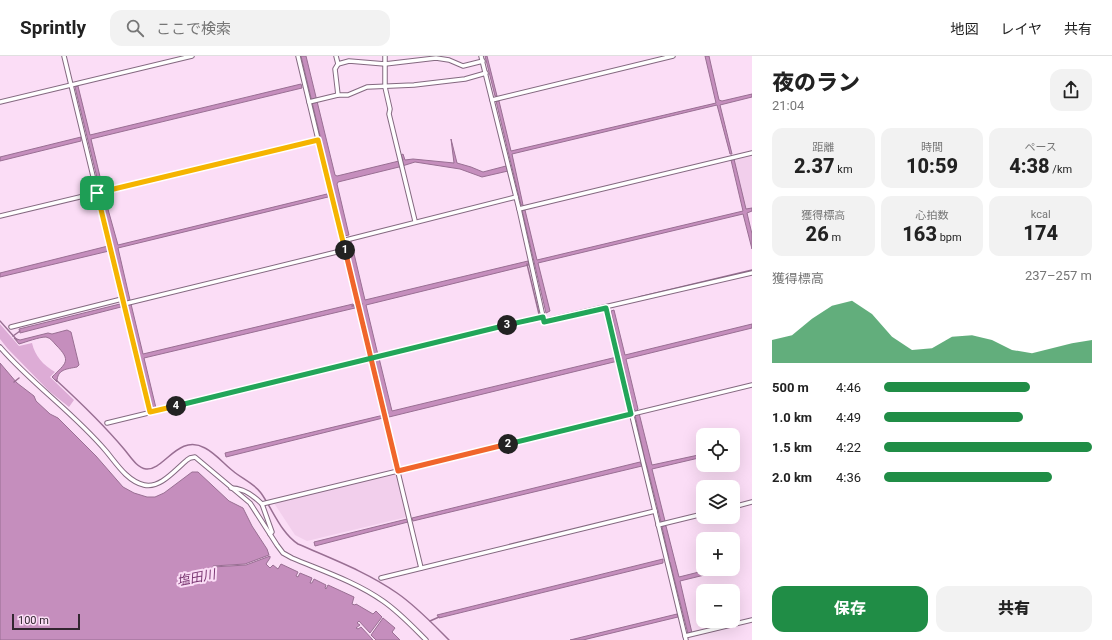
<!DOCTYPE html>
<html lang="ja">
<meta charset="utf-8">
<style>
body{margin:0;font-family:Roboto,"Noto Sans JP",sans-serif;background:#f2f2f2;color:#222;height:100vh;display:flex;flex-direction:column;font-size:15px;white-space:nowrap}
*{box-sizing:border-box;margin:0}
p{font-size:13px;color:#767676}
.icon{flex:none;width:22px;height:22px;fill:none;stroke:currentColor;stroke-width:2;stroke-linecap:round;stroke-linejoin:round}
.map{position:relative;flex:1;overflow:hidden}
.side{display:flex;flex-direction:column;background:#fff;width:360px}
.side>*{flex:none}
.buttons{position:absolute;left:696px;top:372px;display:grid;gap:8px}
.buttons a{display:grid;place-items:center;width:44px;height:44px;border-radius:8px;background:#fff;box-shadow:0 4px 16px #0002;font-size:20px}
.scale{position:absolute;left:12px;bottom:10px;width:68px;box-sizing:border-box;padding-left:4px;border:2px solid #322630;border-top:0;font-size:11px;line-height:14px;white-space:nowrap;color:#322630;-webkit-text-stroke:3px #fbddf6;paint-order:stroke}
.pin{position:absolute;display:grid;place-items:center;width:34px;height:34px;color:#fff;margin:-17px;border-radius:8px;box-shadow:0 2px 6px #0006}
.km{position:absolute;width:20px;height:20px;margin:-10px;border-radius:50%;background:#222;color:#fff;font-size:11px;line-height:20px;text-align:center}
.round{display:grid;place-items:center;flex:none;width:42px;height:42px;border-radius:12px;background:#f2f2f2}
.summary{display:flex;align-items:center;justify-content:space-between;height:68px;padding:0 20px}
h1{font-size:22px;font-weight:800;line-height:30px}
.figures{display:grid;grid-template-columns:repeat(3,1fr);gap:6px;height:68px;padding:4px 20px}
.figures div{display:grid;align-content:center;border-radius:10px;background:#f2f2f2;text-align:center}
.figures b{font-size:20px;font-weight:800}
.figures small{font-size:11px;font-weight:400}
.figures p{font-size:11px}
.chart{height:112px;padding:8px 20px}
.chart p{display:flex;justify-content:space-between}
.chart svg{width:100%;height:72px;margin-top:4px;fill:#208d46;opacity:.7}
.button{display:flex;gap:8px;margin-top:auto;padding:8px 20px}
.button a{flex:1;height:46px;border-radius:12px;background:#208d46;color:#fff;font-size:16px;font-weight:800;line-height:46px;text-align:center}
.button a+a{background:#f2f2f2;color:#222}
ul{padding:0 20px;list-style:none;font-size:13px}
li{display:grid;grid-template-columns:64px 48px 1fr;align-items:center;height:30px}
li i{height:10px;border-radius:5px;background:#208d46}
header{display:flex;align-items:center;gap:24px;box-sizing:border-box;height:56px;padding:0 20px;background:#fff;border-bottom:1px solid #e0e0e0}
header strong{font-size:19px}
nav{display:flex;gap:22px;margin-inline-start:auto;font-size:14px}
.search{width:280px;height:36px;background:#f2f2f2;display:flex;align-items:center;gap:10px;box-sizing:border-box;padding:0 14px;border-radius:12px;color:#767676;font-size:15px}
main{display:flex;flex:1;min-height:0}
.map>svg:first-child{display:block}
</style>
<header>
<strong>Sprintly</strong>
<div class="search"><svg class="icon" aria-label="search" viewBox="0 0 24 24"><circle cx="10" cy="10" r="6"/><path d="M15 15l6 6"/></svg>ここで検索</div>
<nav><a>地図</a><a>レイヤ</a><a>共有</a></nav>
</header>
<main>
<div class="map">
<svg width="752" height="584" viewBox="0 0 752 584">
<rect width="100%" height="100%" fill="#fbddf6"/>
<!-- built -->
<g fill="#f2cfec">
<polygon points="752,99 752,152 746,153 734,103"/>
<polygon points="397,417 407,461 307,485 295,479 274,447"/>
</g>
<!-- green -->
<path fill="#ddacd6" d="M0 268 19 290 32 287C35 300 43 309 55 316L50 321 74 344 69 351 49 335 8 293 0 283Z"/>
<!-- water -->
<g fill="#c58ebd" stroke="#996f93">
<polygon points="301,0 306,0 335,119 337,120 399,105 403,104 401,99 403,98 405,104 413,103 454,107 451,83 457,107 471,111 483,116 506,110 508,115 482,121 460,113 415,106 399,111 338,126 337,128 349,179 344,180"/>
<polygon points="485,0 487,0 497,40 495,40"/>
<polygon points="705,0 709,0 719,44 722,45 752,38 752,41 720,49 732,98 730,98 717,49 512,98 523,149 521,149 496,45 499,45 511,95 716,47"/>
<polygon points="301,28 302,32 91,83 103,133 100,134 75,31 78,30 90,79"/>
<polygon points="81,81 81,85 0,105 0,101"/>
<polygon points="734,103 746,153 752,152 752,155 747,157 752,178 752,193 743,158 538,207 550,255 546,257 522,154 525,154 537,204 743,155 731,104"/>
<polygon points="327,138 328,141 118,192 130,244 126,245 114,194 112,194 111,190 113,189 101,140 104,139 118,189"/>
<polygon points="351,185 365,244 528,205 529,209 366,249 378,299 374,300 346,186"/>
<polygon points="108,190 109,195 0,221 0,217"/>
<polygon points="120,248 121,251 20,277 19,273"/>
<polygon points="131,248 143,298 353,248 355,252 144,302 156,352 153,353 127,249"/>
<polygon points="614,254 625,299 752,268 752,272 626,303 638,353 637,354 638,357 639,357 652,409 703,398 703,401 652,413 665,465 664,466 665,470 666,470 679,521 711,513 729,513 680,525 692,577 688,578 670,506 668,504 669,502 662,471 663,471 662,466 661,466 647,410 645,404 635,359 636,358 635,354 634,354 622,304 389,361 388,359 383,361 383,362 226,401 225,397 388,358 375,304 379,302 392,355 621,300 611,255"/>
<path d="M67 274 71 276 79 309 77 311C67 313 57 313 57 326L52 321C66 307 72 305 56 289 53 286 51 282 46 281 39 281 26 286 19 288L14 282 20 284 48 277 52 278Z"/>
<polygon points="0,307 17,327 34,340 36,345 50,358 58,362 96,400 123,431 134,437 147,441 155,441 164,437 192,416 198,416 229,445 243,452 252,470 267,493 269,499 245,508 213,510 213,511 246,509 270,500 270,502 266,508 270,512 273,509 278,513 281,508 298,516 296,520 298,521 300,517 312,522 310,527 312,527 314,523 326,529 325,532 326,533 328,529 354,541 352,548 355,549 356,548 373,558 376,555 382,561 370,577 359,565 357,567 360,569 356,572 358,573 361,571 373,584 0,584"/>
<polygon points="640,406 642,410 413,465 412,462"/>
<polygon points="407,463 408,466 315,490 314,486"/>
<polygon points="663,503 663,507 439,562 437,559"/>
<polygon points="677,558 678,561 583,584 570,584"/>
<polygon points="383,562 395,572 392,576 400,584 376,584 371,579"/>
</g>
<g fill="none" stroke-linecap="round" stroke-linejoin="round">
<!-- stream -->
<g stroke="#996f93" stroke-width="1.5">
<polyline points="527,208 539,258"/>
<polyline points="639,241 752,214"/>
<polyline points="352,250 362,248"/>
<polyline points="0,265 17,284"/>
<polyline points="13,280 20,275"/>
<path d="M56 324C80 346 103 368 124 393 130 400 137 412 146 413 164 415 178 377 205 392 215 397 224 408 233 415 241 422 255 428 261 437 273 454 281 477 298 488 332 503 367 516 397 537 416 550 433 568 449 584"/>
<polyline points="14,326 19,322"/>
<polyline points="430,565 439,561"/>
</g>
<defs>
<g id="minor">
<polyline points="64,0 150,356"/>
<polyline points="298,0 421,512"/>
<polyline points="336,0 338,8 335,13 338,39"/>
<polyline points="385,0 385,31 390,53 389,58 415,165"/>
<polyline points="481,0 519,153 544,265 752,217"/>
<polyline points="338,8 349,5 385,8 436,2 449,4 463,10 483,5"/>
<polyline points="492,44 673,0"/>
<polyline points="0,46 192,0"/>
<polyline points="309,46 338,39 348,39 367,31 414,29 465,23 486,17"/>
<polyline points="519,153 752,97"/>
<polyline points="0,160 318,84"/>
<polyline points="342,185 516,141"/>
<polyline points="124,248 345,194"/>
<polyline points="606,252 686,584"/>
<polyline points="11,271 122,243"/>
<path d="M0 291C32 328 74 357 106 395 116 407 127 425 144 429 160 433 175 414 187 404L190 402 195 401 250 447 277 489 283 497 292 502C323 515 356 526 383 545 399 556 412 570 426 584"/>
<polyline points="107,367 543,261"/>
<path d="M231 432C243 432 254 440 262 448L752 329"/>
<polyline points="262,448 272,476 270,478"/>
<polyline points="733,451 752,446"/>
<polyline points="658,469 703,458"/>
<polyline points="381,522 655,455"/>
<polyline points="685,580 752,564"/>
</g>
</defs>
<!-- minor casing -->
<use href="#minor" stroke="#846980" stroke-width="5.5"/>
<!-- minor -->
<use href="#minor" stroke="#fff" stroke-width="3.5"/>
</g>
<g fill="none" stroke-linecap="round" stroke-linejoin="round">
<defs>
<polyline id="split-1" points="97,137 318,84 345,194"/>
<polyline id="split-2" points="345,194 398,415 508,388"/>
<polyline id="split-3" points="507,269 543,261 544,266 606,252 631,358 508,388"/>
<polyline id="split-4" points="176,350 507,269"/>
<polyline id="split-5" points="97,137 150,356 176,350"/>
</defs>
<!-- split-1 casing -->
<use href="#split-1" stroke="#fff" stroke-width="8"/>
<!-- split-2 casing -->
<use href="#split-2" stroke="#fff" stroke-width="8"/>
<!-- split-3 casing -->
<use href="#split-3" stroke="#fff" stroke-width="8"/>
<!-- split-4 casing -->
<use href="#split-4" stroke="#fff" stroke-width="8"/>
<!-- split-5 casing -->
<use href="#split-5" stroke="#fff" stroke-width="8"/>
<!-- split-1 -->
<use href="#split-1" stroke="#f5b400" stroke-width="5"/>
<!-- split-2 -->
<use href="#split-2" stroke="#f0652b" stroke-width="5"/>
<!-- split-3 -->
<use href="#split-3" stroke="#22a559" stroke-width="5"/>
<!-- split-4 -->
<use href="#split-4" stroke="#22a559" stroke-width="5"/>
<!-- split-5 -->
<use href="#split-5" stroke="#f5b400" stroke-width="5"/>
</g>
<g text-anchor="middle" stroke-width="4" stroke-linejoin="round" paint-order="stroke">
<!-- water labels -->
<g font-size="13" font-style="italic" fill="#7a3772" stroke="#fbddf6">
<text transform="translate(196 521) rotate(-11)" y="5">塩田川</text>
</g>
</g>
</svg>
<div class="buttons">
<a><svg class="icon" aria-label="locate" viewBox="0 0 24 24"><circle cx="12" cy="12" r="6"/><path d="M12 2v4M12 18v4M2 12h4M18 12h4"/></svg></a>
<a><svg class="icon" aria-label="layers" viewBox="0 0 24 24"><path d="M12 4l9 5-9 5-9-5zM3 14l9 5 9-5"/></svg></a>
<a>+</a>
<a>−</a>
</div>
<div class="scale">100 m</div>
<div class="pin" style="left:97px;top:137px;background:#1e9e55"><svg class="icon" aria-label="arrive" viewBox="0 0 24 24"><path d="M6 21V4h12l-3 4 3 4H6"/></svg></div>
<b class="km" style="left:345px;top:194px">1</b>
<b class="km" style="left:508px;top:388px">2</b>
<b class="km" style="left:507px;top:269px">3</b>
<b class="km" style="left:176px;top:350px">4</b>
</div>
<section class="side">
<div class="summary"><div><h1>夜のラン</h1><p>21:04</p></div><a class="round"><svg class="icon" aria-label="share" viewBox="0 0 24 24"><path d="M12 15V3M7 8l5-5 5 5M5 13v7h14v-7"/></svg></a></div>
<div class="figures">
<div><p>距離</p><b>2.37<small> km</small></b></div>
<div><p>時間</p><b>10:59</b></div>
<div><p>ペース</p><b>4:38<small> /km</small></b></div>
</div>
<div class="figures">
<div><p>獲得標高</p><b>26<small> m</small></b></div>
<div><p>心拍数</p><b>163<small> bpm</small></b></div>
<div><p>kcal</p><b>174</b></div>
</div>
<div class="chart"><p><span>獲得標高</span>237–257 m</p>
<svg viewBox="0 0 160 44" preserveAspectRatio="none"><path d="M0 44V30L10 27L20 17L30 9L40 6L50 14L60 28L70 36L80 35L90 28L100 27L110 30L120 36L130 38L140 35L150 32L160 30V44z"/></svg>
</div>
<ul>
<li><b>500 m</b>4:46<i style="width:70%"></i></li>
<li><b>1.0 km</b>4:49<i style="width:67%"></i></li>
<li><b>1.5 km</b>4:22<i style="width:100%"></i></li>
<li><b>2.0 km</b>4:36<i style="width:81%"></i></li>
</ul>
<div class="button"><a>保存</a><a>共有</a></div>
</section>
</main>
